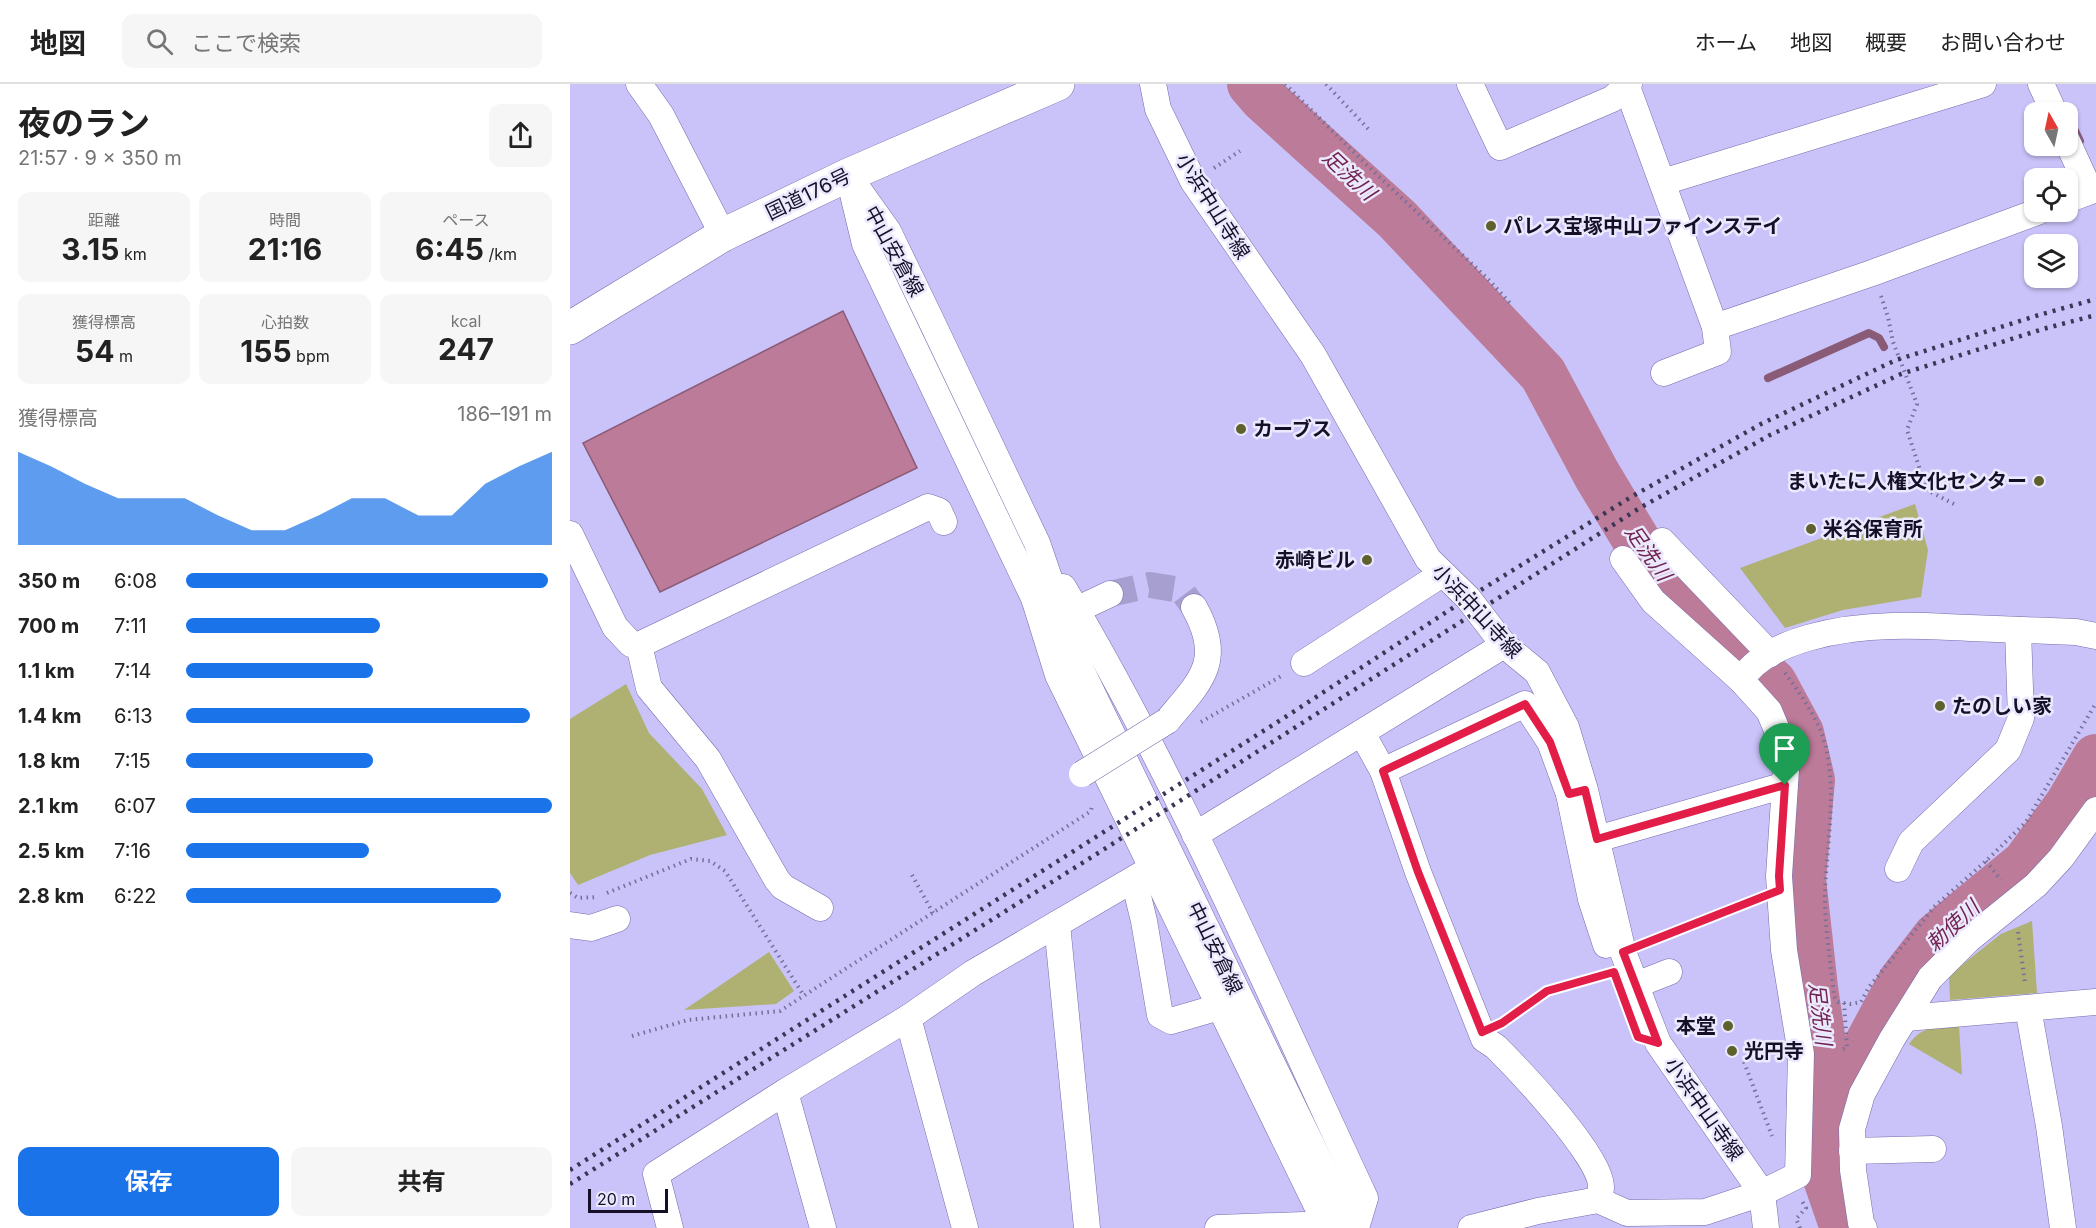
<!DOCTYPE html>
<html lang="ja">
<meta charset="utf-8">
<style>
body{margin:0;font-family:Inter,"Noto Sans JP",sans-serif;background:#f6f6f6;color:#222;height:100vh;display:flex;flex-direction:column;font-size:22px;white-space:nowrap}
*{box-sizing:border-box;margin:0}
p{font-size:20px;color:#767676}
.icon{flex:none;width:33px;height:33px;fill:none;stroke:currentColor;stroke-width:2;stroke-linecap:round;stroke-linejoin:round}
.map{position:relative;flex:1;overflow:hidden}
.side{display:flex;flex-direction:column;background:#fff;width:570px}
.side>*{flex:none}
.needle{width:39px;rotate:351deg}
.controls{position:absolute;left:1454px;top:18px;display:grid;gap:12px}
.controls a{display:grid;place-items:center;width:54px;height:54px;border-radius:12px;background:#fff;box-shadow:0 2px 4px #0004;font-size:30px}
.scale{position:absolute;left:18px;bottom:15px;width:80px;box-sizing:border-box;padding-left:6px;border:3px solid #151028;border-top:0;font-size:16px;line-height:21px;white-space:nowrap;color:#151028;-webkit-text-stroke:4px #ebe9fe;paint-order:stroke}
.pin{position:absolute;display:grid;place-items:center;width:51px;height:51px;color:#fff;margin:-62px -26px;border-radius:50% 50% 50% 0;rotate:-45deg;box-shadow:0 0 6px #0007}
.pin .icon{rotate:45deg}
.round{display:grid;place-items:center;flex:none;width:63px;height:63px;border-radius:12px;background:#f6f6f6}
.summary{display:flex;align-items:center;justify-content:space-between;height:102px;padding:0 18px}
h1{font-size:33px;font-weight:700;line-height:45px}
.stats{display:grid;grid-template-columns:repeat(3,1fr);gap:9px;height:102px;padding:6px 18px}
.stats div{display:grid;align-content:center;border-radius:12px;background:#f6f6f6;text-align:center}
.stats b{font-size:30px;font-weight:700}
.stats small{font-size:16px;font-weight:400}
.stats p{font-size:16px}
.chart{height:168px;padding:12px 18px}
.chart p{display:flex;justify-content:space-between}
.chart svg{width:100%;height:108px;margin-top:6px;fill:#1a73e8;opacity:.7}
.action{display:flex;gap:12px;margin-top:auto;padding:12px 18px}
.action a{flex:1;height:69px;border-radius:12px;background:#1a73e8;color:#fff;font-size:24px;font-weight:700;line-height:69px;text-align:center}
.action a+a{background:#f6f6f6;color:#222}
ul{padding:0 18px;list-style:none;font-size:20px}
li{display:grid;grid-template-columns:96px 72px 1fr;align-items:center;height:45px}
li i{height:15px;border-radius:8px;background:#1a73e8}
header{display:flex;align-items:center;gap:36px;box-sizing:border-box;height:84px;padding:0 30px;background:#fff;border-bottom:2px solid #e0e0e0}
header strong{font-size:28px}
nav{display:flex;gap:33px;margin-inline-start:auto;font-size:21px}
.search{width:420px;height:54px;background:#f6f6f6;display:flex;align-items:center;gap:15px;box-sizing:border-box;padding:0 21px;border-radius:12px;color:#767676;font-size:22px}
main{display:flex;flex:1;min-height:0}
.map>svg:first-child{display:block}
</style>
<header>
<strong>地図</strong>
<div class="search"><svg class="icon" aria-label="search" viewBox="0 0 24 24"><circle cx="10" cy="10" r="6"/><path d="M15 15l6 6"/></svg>ここで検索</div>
<nav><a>ホーム</a><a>地図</a><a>概要</a><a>お問い合わせ</a></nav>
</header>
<main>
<section class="side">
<div class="summary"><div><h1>夜のラン</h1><p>21:57 · 9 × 350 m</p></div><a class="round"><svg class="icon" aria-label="share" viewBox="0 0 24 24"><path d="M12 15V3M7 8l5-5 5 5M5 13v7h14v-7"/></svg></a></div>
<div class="stats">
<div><p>距離</p><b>3.15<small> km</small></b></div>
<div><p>時間</p><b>21:16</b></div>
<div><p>ペース</p><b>6:45<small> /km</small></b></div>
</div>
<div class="stats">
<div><p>獲得標高</p><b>54<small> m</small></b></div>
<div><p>心拍数</p><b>155<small> bpm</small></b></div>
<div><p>kcal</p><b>247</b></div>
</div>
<div class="chart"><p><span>獲得標高</span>186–191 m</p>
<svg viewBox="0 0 160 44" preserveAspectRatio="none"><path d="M0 44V6L10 12L20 19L30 25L40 25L50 25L60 32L70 38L80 38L90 32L100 25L110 25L120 32L130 32L140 19L150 12L160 6V44z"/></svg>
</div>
<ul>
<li><b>350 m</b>6:08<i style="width:99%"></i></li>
<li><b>700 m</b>7:11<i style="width:53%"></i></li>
<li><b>1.1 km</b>7:14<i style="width:51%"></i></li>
<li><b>1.4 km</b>6:13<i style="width:94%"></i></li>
<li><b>1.8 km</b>7:15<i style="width:51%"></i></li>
<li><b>2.1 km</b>6:07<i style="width:100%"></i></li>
<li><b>2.5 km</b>7:16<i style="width:50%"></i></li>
<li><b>2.8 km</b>6:22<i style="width:86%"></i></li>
</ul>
<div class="action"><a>保存</a><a>共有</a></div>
</section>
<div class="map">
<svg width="1526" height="1144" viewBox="0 0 1526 1144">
<rect width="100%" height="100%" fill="#cac3fa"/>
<!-- green -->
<g fill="#aeb172">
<polygon points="1345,420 1358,466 1351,513 1273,526 1215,544 1170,484"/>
<polygon points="56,600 79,649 132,705 157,751 80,771 8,801 0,789 0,635"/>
<polygon points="1462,837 1467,909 1380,916 1379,891 1431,850"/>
<polygon points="199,868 224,907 206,920 114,926"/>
<path d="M1389 941 1392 991 1339 960C1353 941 1367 943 1389 941Z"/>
</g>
<!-- water -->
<polygon fill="#bc7b99" stroke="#8a5b77" stroke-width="1.5" points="273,227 347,384 90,508 13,359"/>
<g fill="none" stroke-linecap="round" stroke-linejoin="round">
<!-- stream -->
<g stroke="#8a5b77" stroke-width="8">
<polyline points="1497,30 1510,57"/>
<polyline points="1198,294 1299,249 1309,254 1314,263"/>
</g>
<!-- river -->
<g stroke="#bc7b99" stroke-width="48">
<polyline points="681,0 694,15 827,135 973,290 1027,391 1068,459 1113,519 1203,599 1230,649 1241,696 1232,795 1244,904 1262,1027 1257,1095 1274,1144"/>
<polyline points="1262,1027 1332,897 1367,852 1456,779 1499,720 1526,674"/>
</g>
<!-- minor-tunnel -->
<polyline stroke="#a69fd0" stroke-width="26" stroke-dasharray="26 13" stroke-linecap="butt" points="540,510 580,501 611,506 624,523"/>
<defs>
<g id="minor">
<polyline points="69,0 91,31 153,151"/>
<polyline points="583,0 588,25 623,97 743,271 858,475 898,514 934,561 967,588 996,643 1015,706 1053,868 1088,959 1192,1109 1196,1144"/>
<polyline points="900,0 930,63 1042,15 1059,0"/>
<polyline points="1056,0 1145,243 1302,189 1467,128"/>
<polyline points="1471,0 1484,28"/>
<polyline points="1497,57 1520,107"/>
<polyline points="278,91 318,147 359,232 467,459 510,584 782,1144"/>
<polyline points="1093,98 1413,0"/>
<polyline points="282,106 295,160 464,514 472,528"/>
<polyline points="1497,116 1526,105"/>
<polyline points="1094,289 1148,268 1145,243"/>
<polyline points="0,450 45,543 61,560 69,561 358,423 369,427 374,438"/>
<polyline points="1092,457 1200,570"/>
<path d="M493 503C609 698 699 909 795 1114L786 1144"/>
<polyline points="464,514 488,591 750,1128 776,1144"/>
<polyline points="506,526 540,510"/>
<polyline points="69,561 79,604 138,675 207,796 213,803 250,824"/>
<polyline points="734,579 872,490"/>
<path d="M1171 596C1197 554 1276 543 1322 542 1348 541 1374 543 1400 544 1435 545 1471 547 1506 548L1526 552"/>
<path d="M597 637C632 596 654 576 624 523"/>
<path d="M792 649 813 687 848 788 914 955 926 963C949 986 1032 1073 1031 1103 1031 1107 1029 1112 1028 1116"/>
<polyline points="813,687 955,620 980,658 999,710 1012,707"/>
<polyline points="999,710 1021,815 1036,861"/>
<polyline points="625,751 934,561"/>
<polyline points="1027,755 1215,701"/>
<polyline points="1328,785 1341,758 1438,666 1451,634 1448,546"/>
<polyline points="564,796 574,837 590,931 601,937 649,923"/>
<polyline points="487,840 517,1144"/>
<polyline points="0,841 21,844 47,835"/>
<polyline points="1066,901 1099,888"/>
<polyline points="1458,924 1479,1042 1493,1144"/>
<polyline points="338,934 395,1144"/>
<polyline points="1336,934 1526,918"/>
<polyline points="215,1008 253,1144"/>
<polyline points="1282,1067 1363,1065"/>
<polyline points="100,1144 86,1090 215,1008 338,934 403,889 581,785"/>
<polyline points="648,1144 734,1141 751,1144"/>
<polyline points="901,1144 968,1127 1028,1116 1057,1129 1135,1128 1192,1109 1228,1091 1231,970 1214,866 1209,792 1217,670 1199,627 1171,596 1083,517 1053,475"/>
<polyline points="1294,1144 1291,1139 1283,1086 1282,1045 1292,1010 1322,955 1360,894 1398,856 1466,801 1491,774 1526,726"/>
</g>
<polyline id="highway" points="0,244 153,151 278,91 488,0"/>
</defs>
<!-- minor casing -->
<use href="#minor" stroke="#766bab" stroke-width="27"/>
<!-- highway casing -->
<use href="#highway" stroke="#766bab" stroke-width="34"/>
<!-- path -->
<g stroke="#756f98" stroke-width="4" stroke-dasharray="1.5 4.5" stroke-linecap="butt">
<polyline points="715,0 803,87 918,195 940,219"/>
<polyline points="756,0 801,48"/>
<polyline points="644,84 670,67"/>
<polyline points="1311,212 1318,233 1323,258 1347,320 1337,346 1353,395 1357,406 1384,420"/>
<path d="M1215 589C1227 605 1238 621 1247 639 1271 686 1257 756 1255 807 1254 839 1261 880 1264 912L1268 918 1281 920 1291 918 1299 903 1365 822 1416 777 1456 738 1526 619"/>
<polyline points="631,638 713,591"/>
<polyline points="1416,777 1431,796"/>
<polyline points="342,791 363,829"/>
<polyline points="0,809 8,814 28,813"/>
<polyline points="37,809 121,775 140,777 155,787 234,912"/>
<polyline points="1448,848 1455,899"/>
<polyline points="1076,859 1186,816"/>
<polyline points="934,937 977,907 1035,891"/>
<polyline points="62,952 118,936 210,927 521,727 522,722"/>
<polyline points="1273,965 1277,964 1274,919"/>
<polyline points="1174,978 1202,1052"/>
<polyline points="1230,1144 1226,1135 1236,1124 1232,1117"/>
</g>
<!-- minor -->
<use href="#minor" stroke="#fff" stroke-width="26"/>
<!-- highway -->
<use href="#highway" stroke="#fff" stroke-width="33"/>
<!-- rail -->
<g stroke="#3c3655" stroke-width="4.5" stroke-dasharray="3 6" stroke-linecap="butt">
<polyline points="0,1086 717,632 898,514 1061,413 1191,340 1326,276 1469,231 1526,215"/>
<polyline points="0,1100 525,771 1068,425 1200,351 1331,290 1473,245 1526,231"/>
</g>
<defs>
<polyline id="minor-bridge" points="512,690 597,637"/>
</defs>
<!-- minor-bridge casing -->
<use href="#minor-bridge" stroke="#766bab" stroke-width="27" stroke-linecap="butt"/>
<!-- minor-bridge -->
<use href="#minor-bridge" stroke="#fff" stroke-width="26"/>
</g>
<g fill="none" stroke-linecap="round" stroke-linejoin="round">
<defs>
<polygon id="route" points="955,620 980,658 999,710 1015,706 1027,755 1215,701 1209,792 1210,806 1053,868 1088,959 1068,953 1044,888 977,907 932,939 912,948 848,788 813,687"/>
</defs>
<!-- route casing -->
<use href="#route" stroke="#fff" stroke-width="12"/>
<!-- route -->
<use href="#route" stroke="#e11d48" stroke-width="8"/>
</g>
<!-- markers -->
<g fill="#5e602d" stroke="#ebe9fe" stroke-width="2">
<circle cx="921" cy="142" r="6"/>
<circle cx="671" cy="345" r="6"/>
<circle cx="1469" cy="397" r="6"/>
<circle cx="1241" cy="445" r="6"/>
<circle cx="797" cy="476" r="6"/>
<circle cx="1370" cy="622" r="6"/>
<circle cx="1158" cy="942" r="6"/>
<circle cx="1162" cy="967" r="6"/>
</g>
<g text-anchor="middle" stroke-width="5" stroke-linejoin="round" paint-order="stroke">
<!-- street labels -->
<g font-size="20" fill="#151028" stroke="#ebe9fe">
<text transform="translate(238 110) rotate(-26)" y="7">国道176号</text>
<text transform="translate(643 122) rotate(58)" y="7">小浜中山寺線</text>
<text transform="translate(324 167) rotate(61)" y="7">中山安倉線</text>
<text transform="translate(907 527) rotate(47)" y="7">小浜中山寺線</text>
<text transform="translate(645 864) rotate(64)" y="7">中山安倉線</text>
<text transform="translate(1134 1025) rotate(55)" y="7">小浜中山寺線</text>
</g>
<!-- poi labels -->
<g font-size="20" font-weight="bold" fill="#151028" stroke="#ebe9fe" text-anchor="start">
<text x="933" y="149">パレス宝塚中山ファインステイ</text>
<text x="683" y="352">カーブス</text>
<text x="1457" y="404" text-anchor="end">まいたに人権文化センター</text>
<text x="1253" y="452">米谷保育所</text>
<text x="785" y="483" text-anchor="end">赤崎ビル</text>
<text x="1382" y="629">たのしい家</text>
<text x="1146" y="949" text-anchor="end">本堂</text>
<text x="1174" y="974">光円寺</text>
</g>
<!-- water labels -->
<g font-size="21" font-style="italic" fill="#73254f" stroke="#ebe9fe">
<text transform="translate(779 91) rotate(43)" y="7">足洗川</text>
<text transform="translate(1078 469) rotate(55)" y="7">足洗川</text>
<text transform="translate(1383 842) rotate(-43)" y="7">勅使川</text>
<text transform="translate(1250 930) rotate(83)" y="7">足洗川</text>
</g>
</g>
</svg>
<div class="controls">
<a><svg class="needle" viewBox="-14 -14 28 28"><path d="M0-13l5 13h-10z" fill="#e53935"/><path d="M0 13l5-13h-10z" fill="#767676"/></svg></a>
<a><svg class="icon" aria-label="locate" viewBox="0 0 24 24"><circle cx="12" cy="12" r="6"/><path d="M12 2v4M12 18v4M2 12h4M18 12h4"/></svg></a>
<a><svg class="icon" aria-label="layers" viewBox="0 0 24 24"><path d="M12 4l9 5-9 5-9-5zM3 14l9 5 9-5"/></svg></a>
</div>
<div class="scale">20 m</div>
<div class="pin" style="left:1215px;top:701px;background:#1e9e55"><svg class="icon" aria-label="arrive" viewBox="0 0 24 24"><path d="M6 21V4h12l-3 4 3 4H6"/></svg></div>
</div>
</main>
